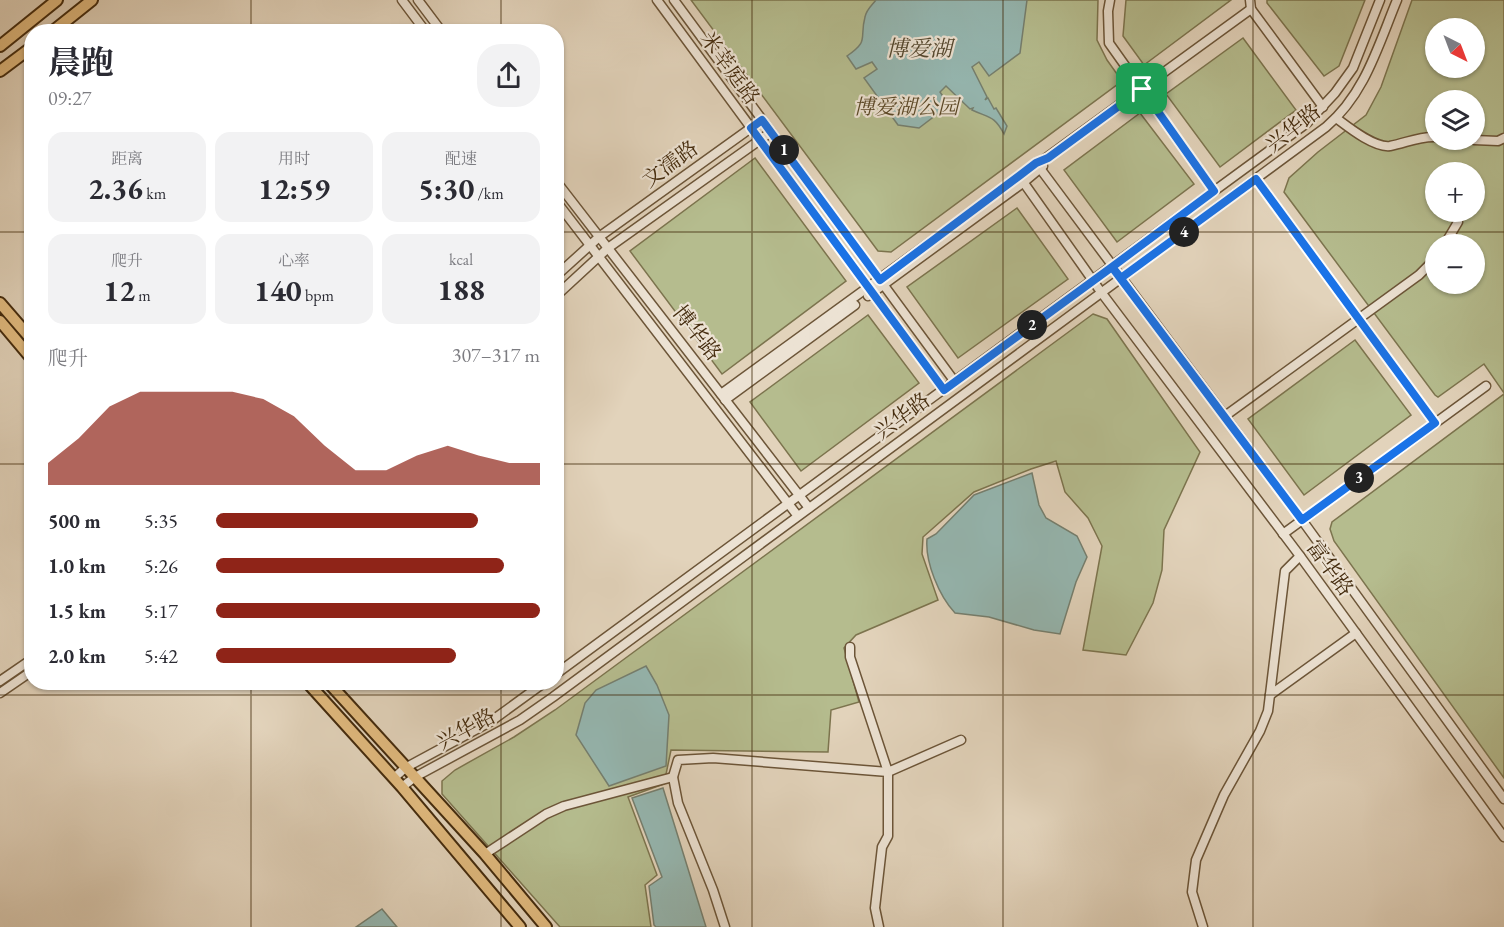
<!DOCTYPE html>
<html lang="zh">
<meta charset="utf-8">
<style>
body{margin:0;font-family:"EB Garamond","Noto Serif SC",serif;background:#f2f2f3;color:#2b2b33;height:100vh;display:flex;flex-direction:column;font-size:22px;white-space:nowrap}
*{box-sizing:border-box;margin:0}
p{font-size:20px;color:#7c7c81}
.icon{flex:none;width:33px;height:33px;fill:none;stroke:currentColor;stroke-width:2;stroke-linecap:round;stroke-linejoin:round}
.map{position:relative;flex:1;overflow:hidden}
.panel{position:absolute;left:24px;top:24px;width:540px;height:666px;display:flex;flex-direction:column;background:#fff;border-radius:24px;box-shadow:0 2px 4px #0004}
.panel>*{flex:none}
.needle{width:39px;rotate:138deg}
.tools{position:absolute;left:1425px;top:18px;display:grid;gap:12px}
.tools a{display:grid;place-items:center;width:60px;height:60px;border-radius:50%;background:#fff;box-shadow:0 2px 4px #0004;font-size:30px}
.pin{position:absolute;display:grid;place-items:center;width:51px;height:51px;color:#fff;margin:-26px;border-radius:12px;box-shadow:0 3px 9px #0006}
.km{position:absolute;width:30px;height:30px;margin:-15px;border-radius:50%;background:#222;color:#fff;font-size:16px;line-height:30px;text-align:center}
.round{display:grid;place-items:center;flex:none;width:63px;height:63px;border-radius:24px;background:#f2f2f3}
.summary{display:flex;align-items:center;justify-content:space-between;height:102px;padding:0 24px}
h1{font-size:33px;font-weight:700;line-height:45px}
.metrics{display:grid;grid-template-columns:repeat(3,1fr);gap:9px;height:102px;padding:6px 24px}
.metrics div{display:grid;align-content:center;border-radius:15px;background:#f2f2f3;text-align:center}
.metrics b{font-size:30px;font-weight:700}
.metrics small{font-size:16px;font-weight:400}
.metrics p{font-size:16px}
.chart{height:168px;padding:12px 24px}
.chart p{display:flex;justify-content:space-between}
.chart svg{width:100%;height:108px;margin-top:6px;fill:#8f2418;opacity:.7}
ul{padding:0 24px;list-style:none;font-size:20px}
li{display:grid;grid-template-columns:96px 72px 1fr;align-items:center;height:45px}
li i{height:15px;border-radius:8px;background:#8f2418}
.map>svg:first-child{display:block}
</style>
<div class="map">
<svg width="1504" height="927" viewBox="0 0 1504 927">
<rect width="100%" height="100%" fill="#e2d3bb"/>
<filter id="stains"><feTurbulence type="fractalNoise" baseFrequency=".00333" numOctaves="4"/><feColorMatrix values="0 0 0 0 .2 0 0 0 0 .09 0 0 0 0 .02 0 0 0 .5 -.17"/></filter>
<radialGradient id="worn" r=".72"><stop offset=".6" stop-color="#630" stop-opacity="0"/><stop offset="1" stop-color="#630" stop-opacity=".3"/></radialGradient>
<!-- green -->
<g fill="#b5bc8e" stroke="#7c744e" stroke-width="1.5" fill-rule="evenodd">
<polygon points="691,0 1098,0 1097,40 1107,60 1122,81 891,252 878,251"/>
<polygon points="1126,0 1231,0 1144,65 1123,36"/>
<polygon points="1267,0 1365,0 1339,66 1324,76 1267,3"/>
<path d="M1412 0H1504V393L1484 364 1438 397 1435 395 1284 192 1289 178 1318 152 1366 115 1381 87ZM1436 28H1474V68H1436ZM1436 100H1474V140H1436ZM1436 172H1474V212H1436ZM1436 244H1474V284H1436Z"/>
<polygon points="1243,38 1296,110 1220,167 1166,94"/>
<polygon points="1140,113 1194,184 1117,242 1064,170"/>
<polygon points="755,158 846,281 722,374 630,251"/>
<polygon points="1017,208 1068,279 958,358 907,287"/>
<polygon points="1093,314 1107,319 1200,452 1164,530 1162,570 1153,603 1126,655 1083,650 1102,546 1088,518 1065,492 1056,461 1031,469 974,492 923,537 922,554 938,600 856,635 844,648 859,702 831,710 828,752 671,750 664,784 628,797 657,875 645,885 651,927 560,927 442,794 442,781 455,770 514,737 555,710"/>
<polygon points="868,315 919,383 801,471 750,402"/>
<polygon points="1355,340 1411,415 1304,495 1248,419"/>
<polygon points="1504,394 1504,778 1334,541 1330,529 1332,522"/>
</g>
<!-- water -->
<g fill="#95b7b1" stroke="#757f6f" stroke-width="1.5">
<path d="M876 0H1027L1020 53 989 76 979 62 972 67 987 97 985 100 988 98 994 109 996 108 1007 126 1004 134C994 115 989 118 972 110L973 108 970 109 946 86 940 92 949 105 919 128 898 125 864 78 877 69 872 62 856 69 847 56C870 40 859 39 865 17 866 10 872 5 876 0Z"/>
<path d="M1032 473 1039 505 1046 518 1077 536 1087 557 1076 582 1060 634 1034 630 989 617 955 613C939 596 925 562 927 539L936 534 974 495Z"/>
<polygon points="646,666 657,685 669,715 666,766 609,786 576,735 585,703 596,690"/>
<polygon points="663,788 706,927 656,927 654,925 649,886 662,877 632,798"/>
<polygon points="382,909 397,927 356,927"/>
</g>
<g fill="none" stroke-linecap="round" stroke-linejoin="round">
<defs>
<g id="minor">
<polyline points="402,0 426,32"/>
<polyline points="418,0 442,32"/>
<polyline points="657,0 944,390"/>
<polyline points="674,0 955,382"/>
<polyline points="1110,0 1108,11 1109,43 1214,191"/>
<polyline points="1250,0 1251,9 1323,107"/>
<path d="M1336 118C1348 127 1374 148 1390 146 1406 143 1419 136 1436 137"/>
<polyline points="1474,140 1498,141 1504,138"/>
<polyline points="1036,163 1302,520 1504,799"/>
<polyline points="1019,176 1101,292 1300,556 1504,837"/>
<polyline points="1256,179 1435,423"/>
<polyline points="556,181 809,508"/>
<polyline points="556,201 797,515"/>
<polyline points="1445,244 1458,222"/>
<polyline points="556,276 599,237 762,120"/>
<polyline points="556,296 608,248 771,132"/>
<polyline points="868,296 1024,182 1043,166"/>
<polyline points="721,394 1251,9"/>
<polyline points="725,400 855,305"/>
<polyline points="1225,416 1419,275 1436,258"/>
<polyline points="1283,534 1486,386"/>
<polyline points="850,647 850,657 888,772 961,740"/>
<path d="M556 674C805 489 1057 307 1307 123L1335 93 1353 68 1380 0"/>
<polyline points="0,681 32,659"/>
<polyline points="0,693 32,671"/>
<polyline points="1270,695 1356,633"/>
<polyline points="394,778 405,768 490,722 545,682"/>
<path d="M402 787 415 777 520 720 553 697 1326 127C1365 94 1378 46 1397 0"/>
<polyline points="485,854 546,814 564,806 673,777"/>
<polyline points="725,927 713,890 678,803 673,777 678,760 713,758 888,772 888,836 882,847 875,908 879,927"/>
<polyline points="1203,927 1192,892 1196,860 1224,795 1260,731 1268,711 1285,571 1300,556"/>
</g>
<g id="major">
<polyline points="52,32 92,0"/>
<polyline points="0,46 57,0"/>
<polyline points="0,71 32,47"/>
<polyline points="0,303 32,340"/>
<polyline points="0,321 32,359"/>
<polyline points="307,682 402,787 520,927"/>
<polyline points="328,682 485,854 546,927"/>
</g>
</defs>
<!-- minor casing -->
<use href="#minor" stroke="#6c5538" stroke-width="11"/>
<!-- major casing -->
<use href="#major" stroke="#442b0d" stroke-width="14"/>
<!-- minor -->
<use href="#minor" stroke="#ece2d3" stroke-width="8"/>
<!-- major -->
<use href="#major" stroke="#e1ba7e" stroke-width="10"/>
</g>
<g fill="none" stroke-linecap="round" stroke-linejoin="round">
<defs>
<polyline id="route" points="1142,89 1048,158 1036,163 1019,176 880,280 762,120 751,128 944,390 1112,267 1302,520 1435,423 1256,179 1121,278 1112,267 1214,191 1142,89"/>
</defs>
<!-- route casing -->
<use href="#route" stroke="#fff" stroke-width="12"/>
<!-- route -->
<use href="#route" stroke="#1a73e8" stroke-width="8"/>
</g>
<!-- grid -->
<path fill="none" stroke="#442b0d" stroke-width="1.5" stroke-opacity="0.55" d="M251 0V32M501 0V32M752 0V927M1003 0V927M1253 0V927M0 232H32M556 232H1504M0 464H32M556 464H1504M251 682V927M501 682V927M0 695H1504"/>
<g text-anchor="middle" stroke-width="4.5" stroke-linejoin="round" paint-order="stroke">
<!-- street labels -->
<g font-size="21" fill="#442b0d" stroke="#ece2d3">
<text transform="translate(730 68) rotate(54)" y="7">米莘庭路</text>
<text transform="translate(1293 128) rotate(-38)" y="7">兴华路</text>
<text transform="translate(670 164) rotate(-36)" y="7">文濡路</text>
<text transform="translate(697 333) rotate(52)" y="7">博华路</text>
<text transform="translate(902 416) rotate(-36)" y="7">兴华路</text>
<text transform="translate(1330 568) rotate(54)" y="7">富华路</text>
<text transform="translate(466 729) rotate(-28)" y="7">兴华路</text>
</g>
<!-- park labels -->
<g font-size="21" font-style="italic" fill="#5b4827" stroke="#ece2d3">
<text x="906" y="114">博爱湖公园</text>
</g>
<!-- water labels -->
<g font-size="22" font-style="italic" fill="#54472e" stroke="#ece2d3">
<text x="919" y="56">博爱湖</text>
</g>
</g>
<rect width="100%" height="100%" filter="url(#stains)"/>
<rect width="100%" height="100%" fill="url(#worn)"/>
</svg>
<div class="tools">
<a><svg class="needle" viewBox="-14 -14 28 28"><path d="M0-13l5 13h-10z" fill="#e53935"/><path d="M0 13l5-13h-10z" fill="#7c7c81"/></svg></a>
<a><svg class="icon" aria-label="layers" viewBox="0 0 24 24"><path d="M12 4l9 5-9 5-9-5zM3 14l9 5 9-5"/></svg></a>
<a>+</a>
<a>−</a>
</div>
<div class="pin" style="left:1142px;top:89px;background:#1e9e55"><svg class="icon" aria-label="arrive" viewBox="0 0 24 24"><path d="M6 21V4h12l-3 4 3 4H6"/></svg></div>
<b class="km" style="left:784px;top:150px">1</b>
<b class="km" style="left:1032px;top:325px">2</b>
<b class="km" style="left:1359px;top:478px">3</b>
<b class="km" style="left:1184px;top:232px">4</b>
<section class="panel">
<div class="summary"><div><h1>晨跑</h1><p>09:27</p></div><a class="round"><svg class="icon" aria-label="share" viewBox="0 0 24 24"><path d="M12 15V3M7 8l5-5 5 5M5 13v7h14v-7"/></svg></a></div>
<div class="metrics">
<div><p>距离</p><b>2.36<small> km</small></b></div>
<div><p>用时</p><b>12:59</b></div>
<div><p>配速</p><b>5:30<small> /km</small></b></div>
</div>
<div class="metrics">
<div><p>爬升</p><b>12<small> m</small></b></div>
<div><p>心率</p><b>140<small> bpm</small></b></div>
<div><p>kcal</p><b>188</b></div>
</div>
<div class="chart"><p><span>爬升</span>307–317 m</p>
<svg viewBox="0 0 160 44" preserveAspectRatio="none"><path d="M0 44V35L10 25L20 12L30 6L40 6L50 6L60 6L70 9L80 16L90 28L100 38L110 38L120 32L130 28L140 32L150 35L160 35V44z"/></svg>
</div>
<ul>
<li><b>500 m</b>5:35<i style="width:81%"></i></li>
<li><b>1.0 km</b>5:26<i style="width:89%"></i></li>
<li><b>1.5 km</b>5:17<i style="width:100%"></i></li>
<li><b>2.0 km</b>5:42<i style="width:74%"></i></li>
</ul>
</section>
</div>
